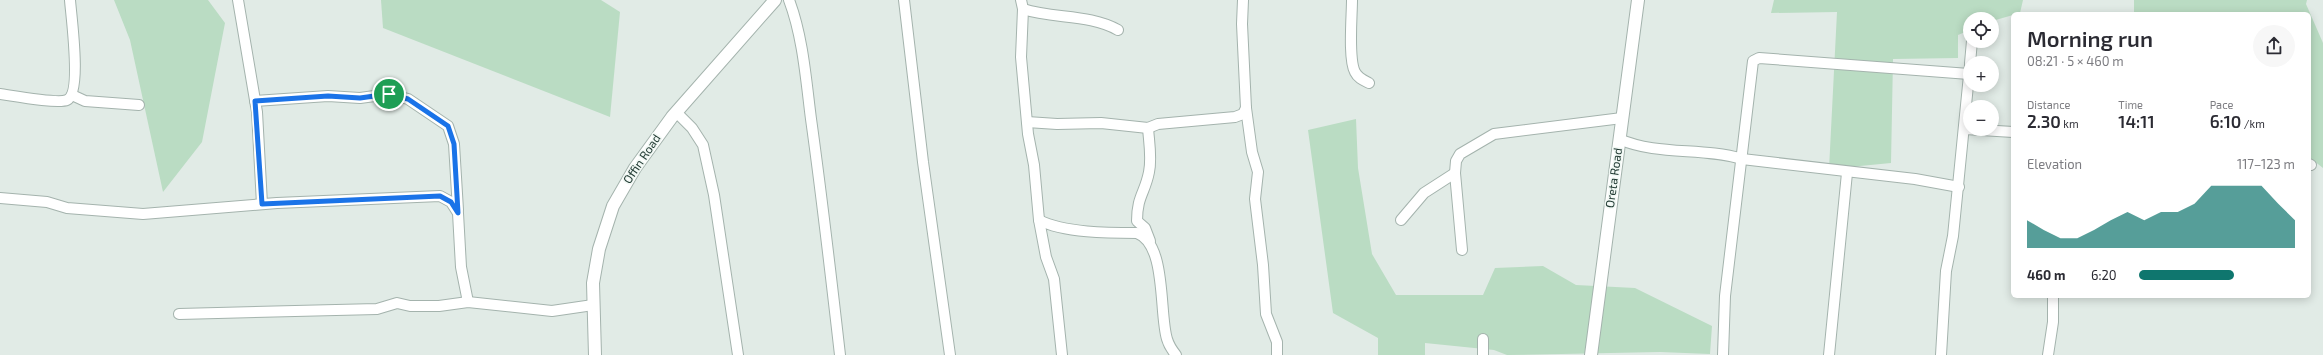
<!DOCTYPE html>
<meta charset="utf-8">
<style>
body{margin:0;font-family:"Exo 2",sans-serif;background:#f7f7f7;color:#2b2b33;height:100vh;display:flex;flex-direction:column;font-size:15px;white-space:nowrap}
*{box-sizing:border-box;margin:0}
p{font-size:13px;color:#7c7c81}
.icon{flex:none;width:22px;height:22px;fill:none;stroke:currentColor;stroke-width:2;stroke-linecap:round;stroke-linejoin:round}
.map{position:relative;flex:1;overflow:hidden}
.panel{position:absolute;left:2011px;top:12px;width:300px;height:286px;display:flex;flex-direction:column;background:#fff;border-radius:6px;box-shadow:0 2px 10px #0003}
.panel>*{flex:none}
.fabs{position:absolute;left:1963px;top:12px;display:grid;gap:8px}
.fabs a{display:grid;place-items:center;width:36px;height:36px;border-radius:50%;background:#fff;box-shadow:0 2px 10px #0003;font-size:20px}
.pin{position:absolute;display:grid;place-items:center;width:34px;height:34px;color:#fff;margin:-17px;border:2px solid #fff;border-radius:50%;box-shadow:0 1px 4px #0007}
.round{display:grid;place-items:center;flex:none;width:42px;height:42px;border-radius:21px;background:#f7f7f7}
.overview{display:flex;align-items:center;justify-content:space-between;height:68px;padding:0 16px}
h1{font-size:22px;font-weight:600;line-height:30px}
.stats{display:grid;grid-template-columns:repeat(3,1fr);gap:6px;height:68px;padding:4px 16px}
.stats div{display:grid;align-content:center}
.stats b{font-size:17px;font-weight:600}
.stats small{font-size:11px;font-weight:400}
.stats p{font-size:11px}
.chart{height:112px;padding:8px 16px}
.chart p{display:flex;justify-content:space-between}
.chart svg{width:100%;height:72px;margin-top:4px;fill:#0f766e;opacity:.7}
ul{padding:0 16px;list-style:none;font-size:13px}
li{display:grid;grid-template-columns:64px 48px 1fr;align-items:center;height:30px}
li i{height:10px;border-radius:5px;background:#0f766e}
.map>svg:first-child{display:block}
</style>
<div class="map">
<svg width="2323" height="355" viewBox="0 0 2323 355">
<rect width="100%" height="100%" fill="#e1ebe6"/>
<!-- green -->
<g fill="#badcc3">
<polygon points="114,0 208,0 225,23 202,142 163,192 130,40"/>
<polygon points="381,0 601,0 620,12 610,117 383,28"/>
<polygon points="1774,0 2023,0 2020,13 1992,21 1992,19 1970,19 1970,30 1958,35 1958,58 1893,59 1891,163 1829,169 1837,12 1771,13"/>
<polygon points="2134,0 2307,0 2306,4 2323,43 2323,168 2309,157 2309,14 2134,14"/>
<polygon points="1356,119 1358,168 1372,254 1396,295 1483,295 1495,268 1543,266 1576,285 1635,288 1712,326 1710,354 1660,352 1507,355 1494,350 1425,343 1425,355 1378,355 1378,338 1333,313 1308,130"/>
</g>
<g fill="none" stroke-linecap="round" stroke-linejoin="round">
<defs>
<g id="minor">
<polyline points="238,0 257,112 262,204"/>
<path d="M789 0C803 37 806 80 811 119 822 198 831 276 840 355"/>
<polyline points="904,0 923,162 950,355"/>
<polyline points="1021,0 1023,9 1021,57 1028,134 1034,165 1039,220 1046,257 1054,279 1062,355"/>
<polyline points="1243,0 1242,24 1246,108 1252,152 1258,172 1255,199 1263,265 1266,314 1277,342 1277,355"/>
<path d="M1352 0C1352 16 1348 59 1355 72 1358 78 1363 80 1369 83"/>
<path d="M1023 9C1054 19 1089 14 1118 30"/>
<polyline points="1970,63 1972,41"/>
<path d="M0 94C14 96 58 104 67 100 82 93 71 15 70 0"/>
<polyline points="72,95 85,101 139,105"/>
<polyline points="255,101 328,96 360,98 389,94 408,99 448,126 454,144 458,210"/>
<polyline points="676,112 692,128 703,145 714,195 738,355"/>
<polyline points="1027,122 1057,124 1101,123 1148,128 1158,124 1235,117 1243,114 1246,108"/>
<path d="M1148 128C1149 142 1152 158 1149 172 1145 193 1137 196 1137 221L1145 228 1150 241"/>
<polyline points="1965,129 2013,132"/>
<path d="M1619 139C1658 156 1702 147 1742 159L1915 179 1959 187"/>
<polyline points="2309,164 2311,165"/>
<polyline points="0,198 47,202 67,208 143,214 277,203 440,196 451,202 458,213 461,267 468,302"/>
<path d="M1039 220C1064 233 1109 233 1137 233 1167 244 1159 314 1167 339 1169 346 1172 350 1176 355"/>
<polyline points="1401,220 1424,193 1455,173"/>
<polyline points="1462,250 1455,173 1456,161 1460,154 1494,134 1622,118"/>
<polyline points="179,314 377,309 397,303 410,306 439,306 468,302 552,311 593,305"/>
<polyline points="1483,355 1483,339"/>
<polyline points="1723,355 1725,296 1753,61 1759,58 1969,74"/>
<polyline points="1829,355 1847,173"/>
<polyline points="1941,355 1946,271 1953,236 1970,65"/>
<polyline points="2048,355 2053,322 2053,296"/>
</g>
<g id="tertiary">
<polyline points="595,355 593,283 599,249 613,206 635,168 672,117 775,0"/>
<polyline points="1591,355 1638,0"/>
</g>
</defs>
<!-- minor casing -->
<use href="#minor" stroke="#a4b3ad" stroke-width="12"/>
<!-- tertiary casing -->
<use href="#tertiary" stroke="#a4b3ad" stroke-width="14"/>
<!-- minor -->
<use href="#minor" stroke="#fff" stroke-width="10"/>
<!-- tertiary -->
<use href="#tertiary" stroke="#fff" stroke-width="12"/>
</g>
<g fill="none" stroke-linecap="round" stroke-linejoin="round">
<defs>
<polygon id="route" points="389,94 408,99 448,126 454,144 458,213 451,202 440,196 262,204 255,101 328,96 360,98"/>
</defs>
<!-- route casing -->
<use href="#route" stroke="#fff" stroke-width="8"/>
<!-- route -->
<use href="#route" stroke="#1a73e8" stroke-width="5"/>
</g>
<g text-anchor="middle" stroke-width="3" stroke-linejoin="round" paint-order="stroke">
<!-- street labels -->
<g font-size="12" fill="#223b34" stroke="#f1f8f4">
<text transform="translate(642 159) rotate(-56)" y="4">Offin Road</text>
<text transform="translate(1614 178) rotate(-82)" y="4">Oreta Road</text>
</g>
</g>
</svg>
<div class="fabs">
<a><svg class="icon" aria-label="locate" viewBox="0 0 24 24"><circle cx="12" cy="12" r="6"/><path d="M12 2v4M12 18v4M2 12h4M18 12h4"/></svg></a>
<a>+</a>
<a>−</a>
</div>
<div class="pin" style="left:389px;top:94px;background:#1e9e55"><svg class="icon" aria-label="arrive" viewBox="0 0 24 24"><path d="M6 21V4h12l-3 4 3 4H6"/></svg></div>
<section class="panel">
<div class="overview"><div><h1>Morning run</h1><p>08:21 · 5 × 460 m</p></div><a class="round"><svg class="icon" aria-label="share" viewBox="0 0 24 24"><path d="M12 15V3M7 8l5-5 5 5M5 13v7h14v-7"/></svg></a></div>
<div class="stats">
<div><p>Distance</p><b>2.30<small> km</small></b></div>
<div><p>Time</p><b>14:11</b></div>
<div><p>Pace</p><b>6:10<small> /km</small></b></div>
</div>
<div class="chart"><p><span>Elevation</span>117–123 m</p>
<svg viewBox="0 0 160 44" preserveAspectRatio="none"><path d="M0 44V27L10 33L20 38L30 38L40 33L50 27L60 22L70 27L80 22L90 22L100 17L110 6L120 6L130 6L140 6L150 17L160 27V44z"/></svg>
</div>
<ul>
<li><b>460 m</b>6:20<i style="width:61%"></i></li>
</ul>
</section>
</div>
